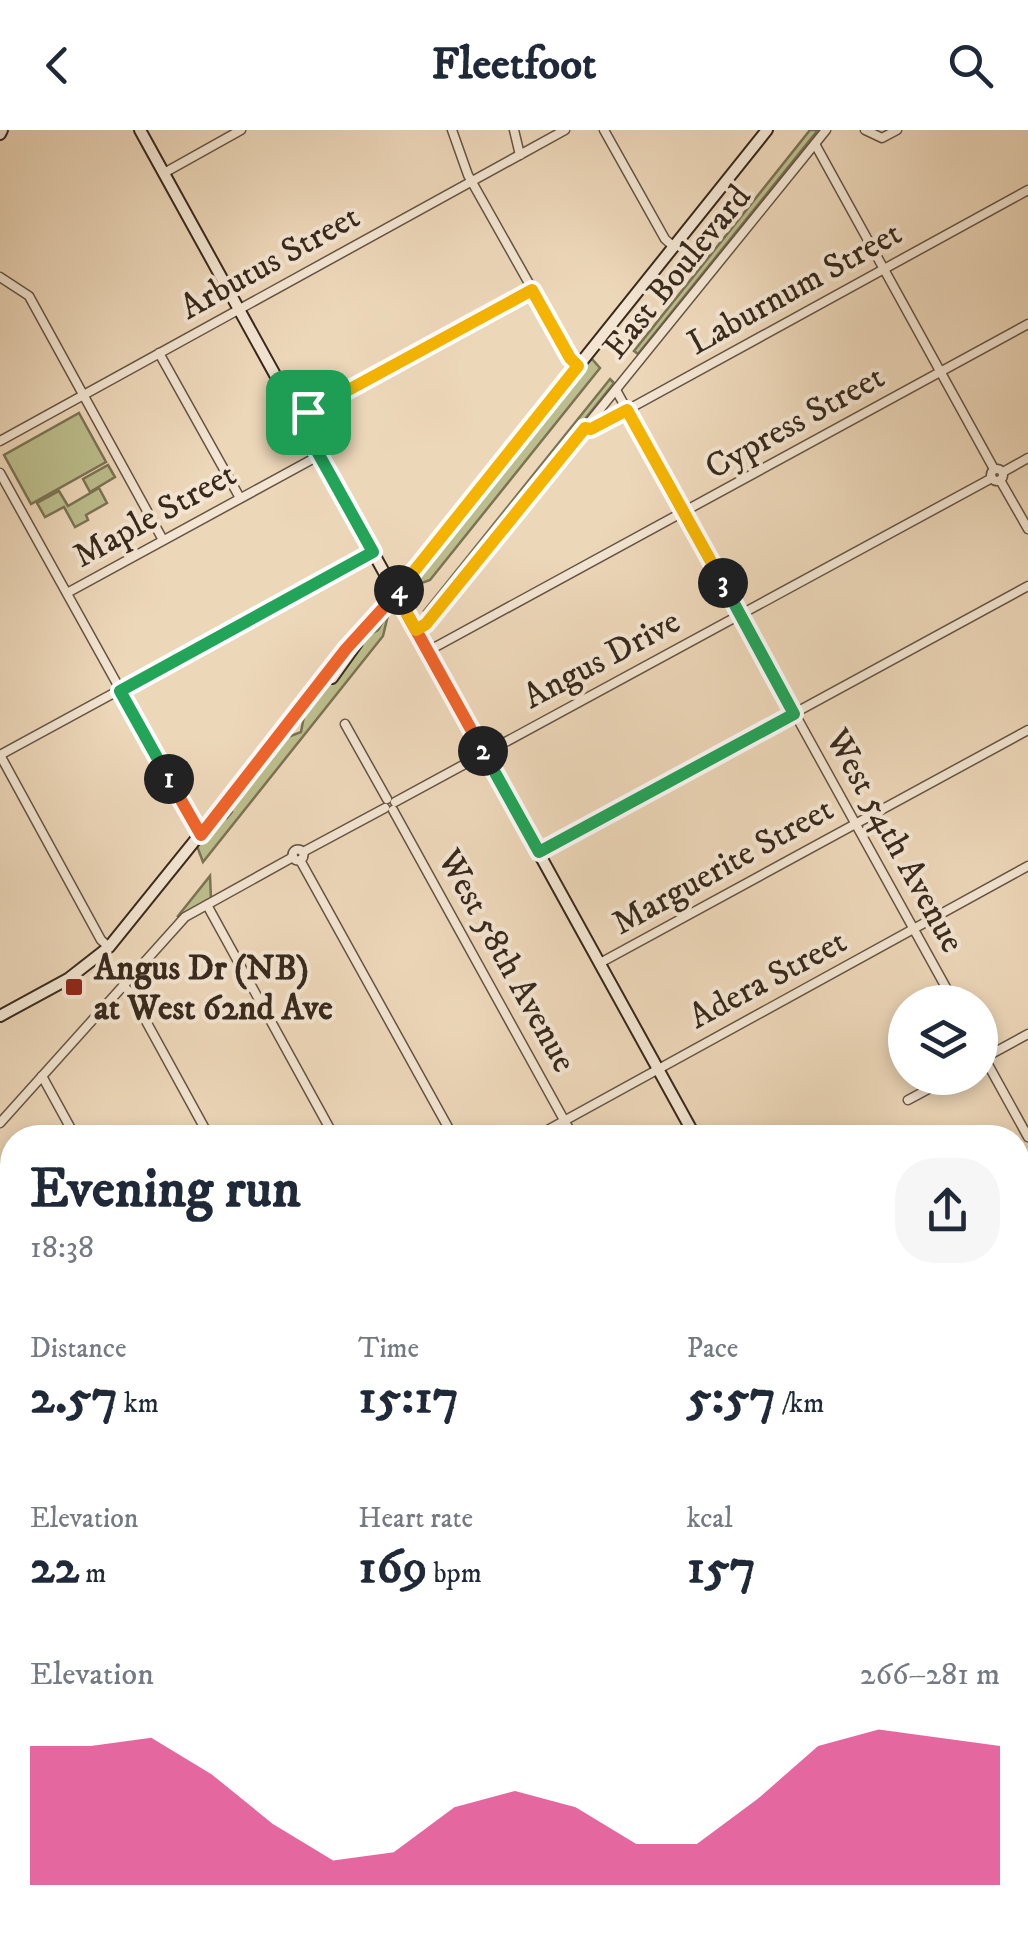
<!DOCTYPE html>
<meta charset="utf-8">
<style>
body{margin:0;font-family:"IM FELL DW Pica",serif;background:#f6f6f7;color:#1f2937;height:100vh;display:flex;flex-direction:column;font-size:38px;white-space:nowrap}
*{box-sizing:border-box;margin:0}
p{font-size:32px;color:#747a83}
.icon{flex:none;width:55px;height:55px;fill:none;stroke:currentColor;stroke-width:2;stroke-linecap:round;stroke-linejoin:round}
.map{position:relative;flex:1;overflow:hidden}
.panel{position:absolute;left:0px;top:995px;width:1030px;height:812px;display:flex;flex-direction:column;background:#fff;border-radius:40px 40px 0 0;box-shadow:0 5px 15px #0003}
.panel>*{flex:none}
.buttons{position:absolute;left:888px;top:855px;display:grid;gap:20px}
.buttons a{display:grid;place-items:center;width:110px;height:110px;border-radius:50%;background:#fff;box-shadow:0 5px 15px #0003;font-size:50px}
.pin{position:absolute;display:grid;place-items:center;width:85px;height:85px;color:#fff;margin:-42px;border-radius:20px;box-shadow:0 5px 15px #0006}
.km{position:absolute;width:50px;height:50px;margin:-25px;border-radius:50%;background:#222;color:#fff;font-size:28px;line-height:50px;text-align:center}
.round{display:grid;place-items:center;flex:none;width:105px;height:105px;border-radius:40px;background:#f6f6f7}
.summary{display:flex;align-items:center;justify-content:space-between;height:170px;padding:0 30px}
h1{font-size:55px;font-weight:700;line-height:75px}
.stats{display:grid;grid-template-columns:repeat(3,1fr);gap:15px;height:170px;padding:10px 30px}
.stats div{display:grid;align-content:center}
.stats b{font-size:50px;font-weight:700}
.stats small{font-size:28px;font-weight:400}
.stats p{font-size:28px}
.chart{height:280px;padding:20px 30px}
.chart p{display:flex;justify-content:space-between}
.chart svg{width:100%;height:180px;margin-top:10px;fill:#db2777;opacity:.7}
header{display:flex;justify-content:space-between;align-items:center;height:130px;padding:0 30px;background:#fff;font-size:45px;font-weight:700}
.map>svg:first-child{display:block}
</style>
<header><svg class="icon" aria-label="back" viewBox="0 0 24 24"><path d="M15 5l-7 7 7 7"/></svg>Fleetfoot<svg class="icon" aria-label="search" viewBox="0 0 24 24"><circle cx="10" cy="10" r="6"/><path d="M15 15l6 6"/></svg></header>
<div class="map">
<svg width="1028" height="1807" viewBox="0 0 1028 1807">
<rect width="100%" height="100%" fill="#edd7b9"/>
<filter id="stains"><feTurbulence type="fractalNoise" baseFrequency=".002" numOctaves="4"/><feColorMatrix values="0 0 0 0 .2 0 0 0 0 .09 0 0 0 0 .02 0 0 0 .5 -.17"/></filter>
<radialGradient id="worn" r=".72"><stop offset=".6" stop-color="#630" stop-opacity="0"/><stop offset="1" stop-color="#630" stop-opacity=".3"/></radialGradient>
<!-- green -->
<g fill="#bcbd8c" stroke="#7a7354" stroke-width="2.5">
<polygon points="810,0 818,0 638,224 634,221"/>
<polygon points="592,229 600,238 430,450 411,457 580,239"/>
<polygon points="610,249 614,253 428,484 424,481"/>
<polygon points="79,283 106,332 31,374 4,325"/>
<polygon points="108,335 115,347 90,362 83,349"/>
<polygon points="99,358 107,373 86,385 88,390 75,397 64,377 45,387 37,373 59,361 68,376"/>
<polygon points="389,481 383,506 203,732 197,716 224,687 227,688 232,682 230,679 288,607 301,602 304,586 369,505 378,500"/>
<polygon points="210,746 211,769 180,787 178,786"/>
</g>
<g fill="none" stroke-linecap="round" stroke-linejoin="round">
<defs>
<g id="street">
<polyline points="452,0 468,45 571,228 578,235"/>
<polyline points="514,0 520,25"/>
<polyline points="604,0 665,109 674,117"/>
<polyline points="865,0 882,8 897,0"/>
<polyline points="815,14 994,339"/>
<polyline points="164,43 241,0"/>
<polyline points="0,147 29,166 163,410"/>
<polyline points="159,223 240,368"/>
<polyline points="616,260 954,872"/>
<polyline points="299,287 532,160"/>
<polyline points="585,298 591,299 638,274 1028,60"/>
<polyline points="0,311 565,0"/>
<circle cx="997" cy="345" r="6"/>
<polyline points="1003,342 1028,328"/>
<polyline points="0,343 201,705"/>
<polyline points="1000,350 1028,399"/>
<polyline points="67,463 320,325"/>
<polyline points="416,499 426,494 826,0"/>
<polyline points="428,521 1028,194"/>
<polyline points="345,594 387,669"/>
<polyline points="0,625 373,422"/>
<polyline points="0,625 101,810 109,817"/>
<polyline points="395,672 992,348"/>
<polyline points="393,680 574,1008"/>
<circle cx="298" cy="725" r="5.5"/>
<polyline points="303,722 385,678"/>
<polyline points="539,722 1028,456"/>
<polyline points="300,730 454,1008"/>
<polyline points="207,775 335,1008"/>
<polyline points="600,833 1028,600"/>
<polyline points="123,856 130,862 210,1008"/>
<polyline points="980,920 1028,1007"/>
<polyline points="984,928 1028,904"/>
<polyline points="42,946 76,1008"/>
<polyline points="908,970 949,948"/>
<polyline points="0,993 185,787 293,727"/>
<polyline points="533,1008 1028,736"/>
<polyline points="0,1109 12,1132"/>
<polyline points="1018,1220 1028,1239"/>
<polyline points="1018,1301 1028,1295"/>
<polyline points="0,1330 12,1353"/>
<polyline points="0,1559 12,1582"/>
<polyline points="1018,1645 1028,1640"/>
<polyline points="0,1755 12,1749"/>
<polyline points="254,1795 260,1807"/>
<polyline points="520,1795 527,1807"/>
<polyline points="844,1795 851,1807"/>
<polyline points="989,1795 995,1807"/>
<polyline points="139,1807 162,1795"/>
<polyline points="368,1807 389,1795"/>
<polyline points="493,1807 515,1795"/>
<polyline points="720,1807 742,1795"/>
</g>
<g id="secondary">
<polyline points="140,0 696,1008"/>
<polyline points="0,4 2,0"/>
<polyline points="332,548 357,513"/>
<polyline points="0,886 68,849 109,817 297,584 346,519 360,507 403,455 767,0"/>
<polyline points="1018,1590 1028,1609"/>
<polyline points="639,1795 641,1807"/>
</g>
<g id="highway">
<polyline points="1018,1079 1028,1074"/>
<polyline points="0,1635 12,1628"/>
</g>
</defs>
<!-- street casing -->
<use href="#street" stroke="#655443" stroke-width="11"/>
<!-- secondary casing -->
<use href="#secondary" stroke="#38291c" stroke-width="14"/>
<!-- highway casing -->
<use href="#highway" stroke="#38291c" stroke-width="16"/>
<!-- street -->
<use href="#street" stroke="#f3e5d2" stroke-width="8"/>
<!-- secondary -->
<use href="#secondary" stroke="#f3e5d2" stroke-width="10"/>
<!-- highway -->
<use href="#highway" stroke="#edd7b9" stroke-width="12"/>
</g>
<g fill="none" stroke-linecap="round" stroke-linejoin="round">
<defs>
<polyline id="split-1" points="169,649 120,561 373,422 298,287 308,282"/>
<polyline id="split-2" points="169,649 201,705 346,519 396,464 483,621"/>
<polyline id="split-3" points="483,621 539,722 794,584 723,453"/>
<polyline id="split-4" points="399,460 396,464 416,500 426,494 585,298 591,299 627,280 723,453"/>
<polyline id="split-5" points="308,282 532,160 570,228 578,236 399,460"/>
</defs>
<!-- split-1 casing -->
<use href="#split-1" stroke="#fff" stroke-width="20"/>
<!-- split-2 casing -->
<use href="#split-2" stroke="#fff" stroke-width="20"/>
<!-- split-3 casing -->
<use href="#split-3" stroke="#fff" stroke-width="20"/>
<!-- split-4 casing -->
<use href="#split-4" stroke="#fff" stroke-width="20"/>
<!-- split-5 casing -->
<use href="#split-5" stroke="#fff" stroke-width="20"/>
<!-- split-1 -->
<use href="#split-1" stroke="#22a559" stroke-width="12"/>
<!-- split-2 -->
<use href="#split-2" stroke="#f0652b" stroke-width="12"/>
<!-- split-3 -->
<use href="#split-3" stroke="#22a559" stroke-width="12"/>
<!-- split-4 -->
<use href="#split-4" stroke="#f5b400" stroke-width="12"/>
<!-- split-5 -->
<use href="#split-5" stroke="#f5b400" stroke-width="12"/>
</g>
<!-- markers -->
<rect fill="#8f2418" stroke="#f3e5d2" stroke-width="4" x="64" y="847" width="20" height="20" rx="5"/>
<g text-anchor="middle" stroke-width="8" stroke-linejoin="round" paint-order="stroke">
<!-- street labels -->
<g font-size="35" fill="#38291c" stroke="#f3e5d2">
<text transform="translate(269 131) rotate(-29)" y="12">Arbutus Street</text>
<text transform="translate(676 141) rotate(-51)" y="12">East Boulevard</text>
<text transform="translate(794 157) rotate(-29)" y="12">Laburnum Street</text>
<text transform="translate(794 291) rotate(-29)" y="12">Cypress Street</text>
<text transform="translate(154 384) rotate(-29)" y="12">Maple Street</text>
<text transform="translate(601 528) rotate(-28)" y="12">Angus Drive</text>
<text transform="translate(896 710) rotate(61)" y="12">West 54th Avenue</text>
<text transform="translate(722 735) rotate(-29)" y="12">Marguerite Street</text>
<text transform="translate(508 830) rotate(61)" y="12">West 58th Avenue</text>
<text transform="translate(767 848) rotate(-28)" y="12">Adera Street</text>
</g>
<!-- poi labels -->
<g font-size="35" font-weight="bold" fill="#38291c" stroke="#f3e5d2" text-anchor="start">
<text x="94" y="849">Angus Dr (NB)<tspan x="94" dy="40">at West 62nd Ave</tspan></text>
</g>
</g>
<rect width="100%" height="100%" filter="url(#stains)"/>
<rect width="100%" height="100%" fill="url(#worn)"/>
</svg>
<div class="buttons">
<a><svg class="icon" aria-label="layers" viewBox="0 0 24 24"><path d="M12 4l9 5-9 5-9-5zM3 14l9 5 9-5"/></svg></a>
</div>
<div class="pin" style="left:308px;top:282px;background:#1e9e55"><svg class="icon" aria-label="arrive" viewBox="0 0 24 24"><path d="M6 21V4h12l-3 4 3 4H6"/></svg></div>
<b class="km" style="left:169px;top:649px">1</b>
<b class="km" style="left:483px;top:621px">2</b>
<b class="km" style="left:723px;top:453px">3</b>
<b class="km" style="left:399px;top:460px">4</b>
<section class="panel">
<div class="summary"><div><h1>Evening run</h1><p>18:38</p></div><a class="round"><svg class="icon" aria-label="share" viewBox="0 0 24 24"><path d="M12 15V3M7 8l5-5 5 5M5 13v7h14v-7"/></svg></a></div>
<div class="stats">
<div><p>Distance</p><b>2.57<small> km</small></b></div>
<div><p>Time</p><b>15:17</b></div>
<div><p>Pace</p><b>5:57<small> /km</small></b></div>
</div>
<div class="stats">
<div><p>Elevation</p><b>22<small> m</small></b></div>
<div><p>Heart rate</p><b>169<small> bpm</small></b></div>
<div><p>kcal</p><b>157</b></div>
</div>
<div class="chart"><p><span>Elevation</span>266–281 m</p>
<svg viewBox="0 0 160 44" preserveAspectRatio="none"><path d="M0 44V10L10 10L20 8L30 17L40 29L50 38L60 36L70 25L80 21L90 25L100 34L110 34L120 23L130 10L140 6L150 8L160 10V44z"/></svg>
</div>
</section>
</div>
